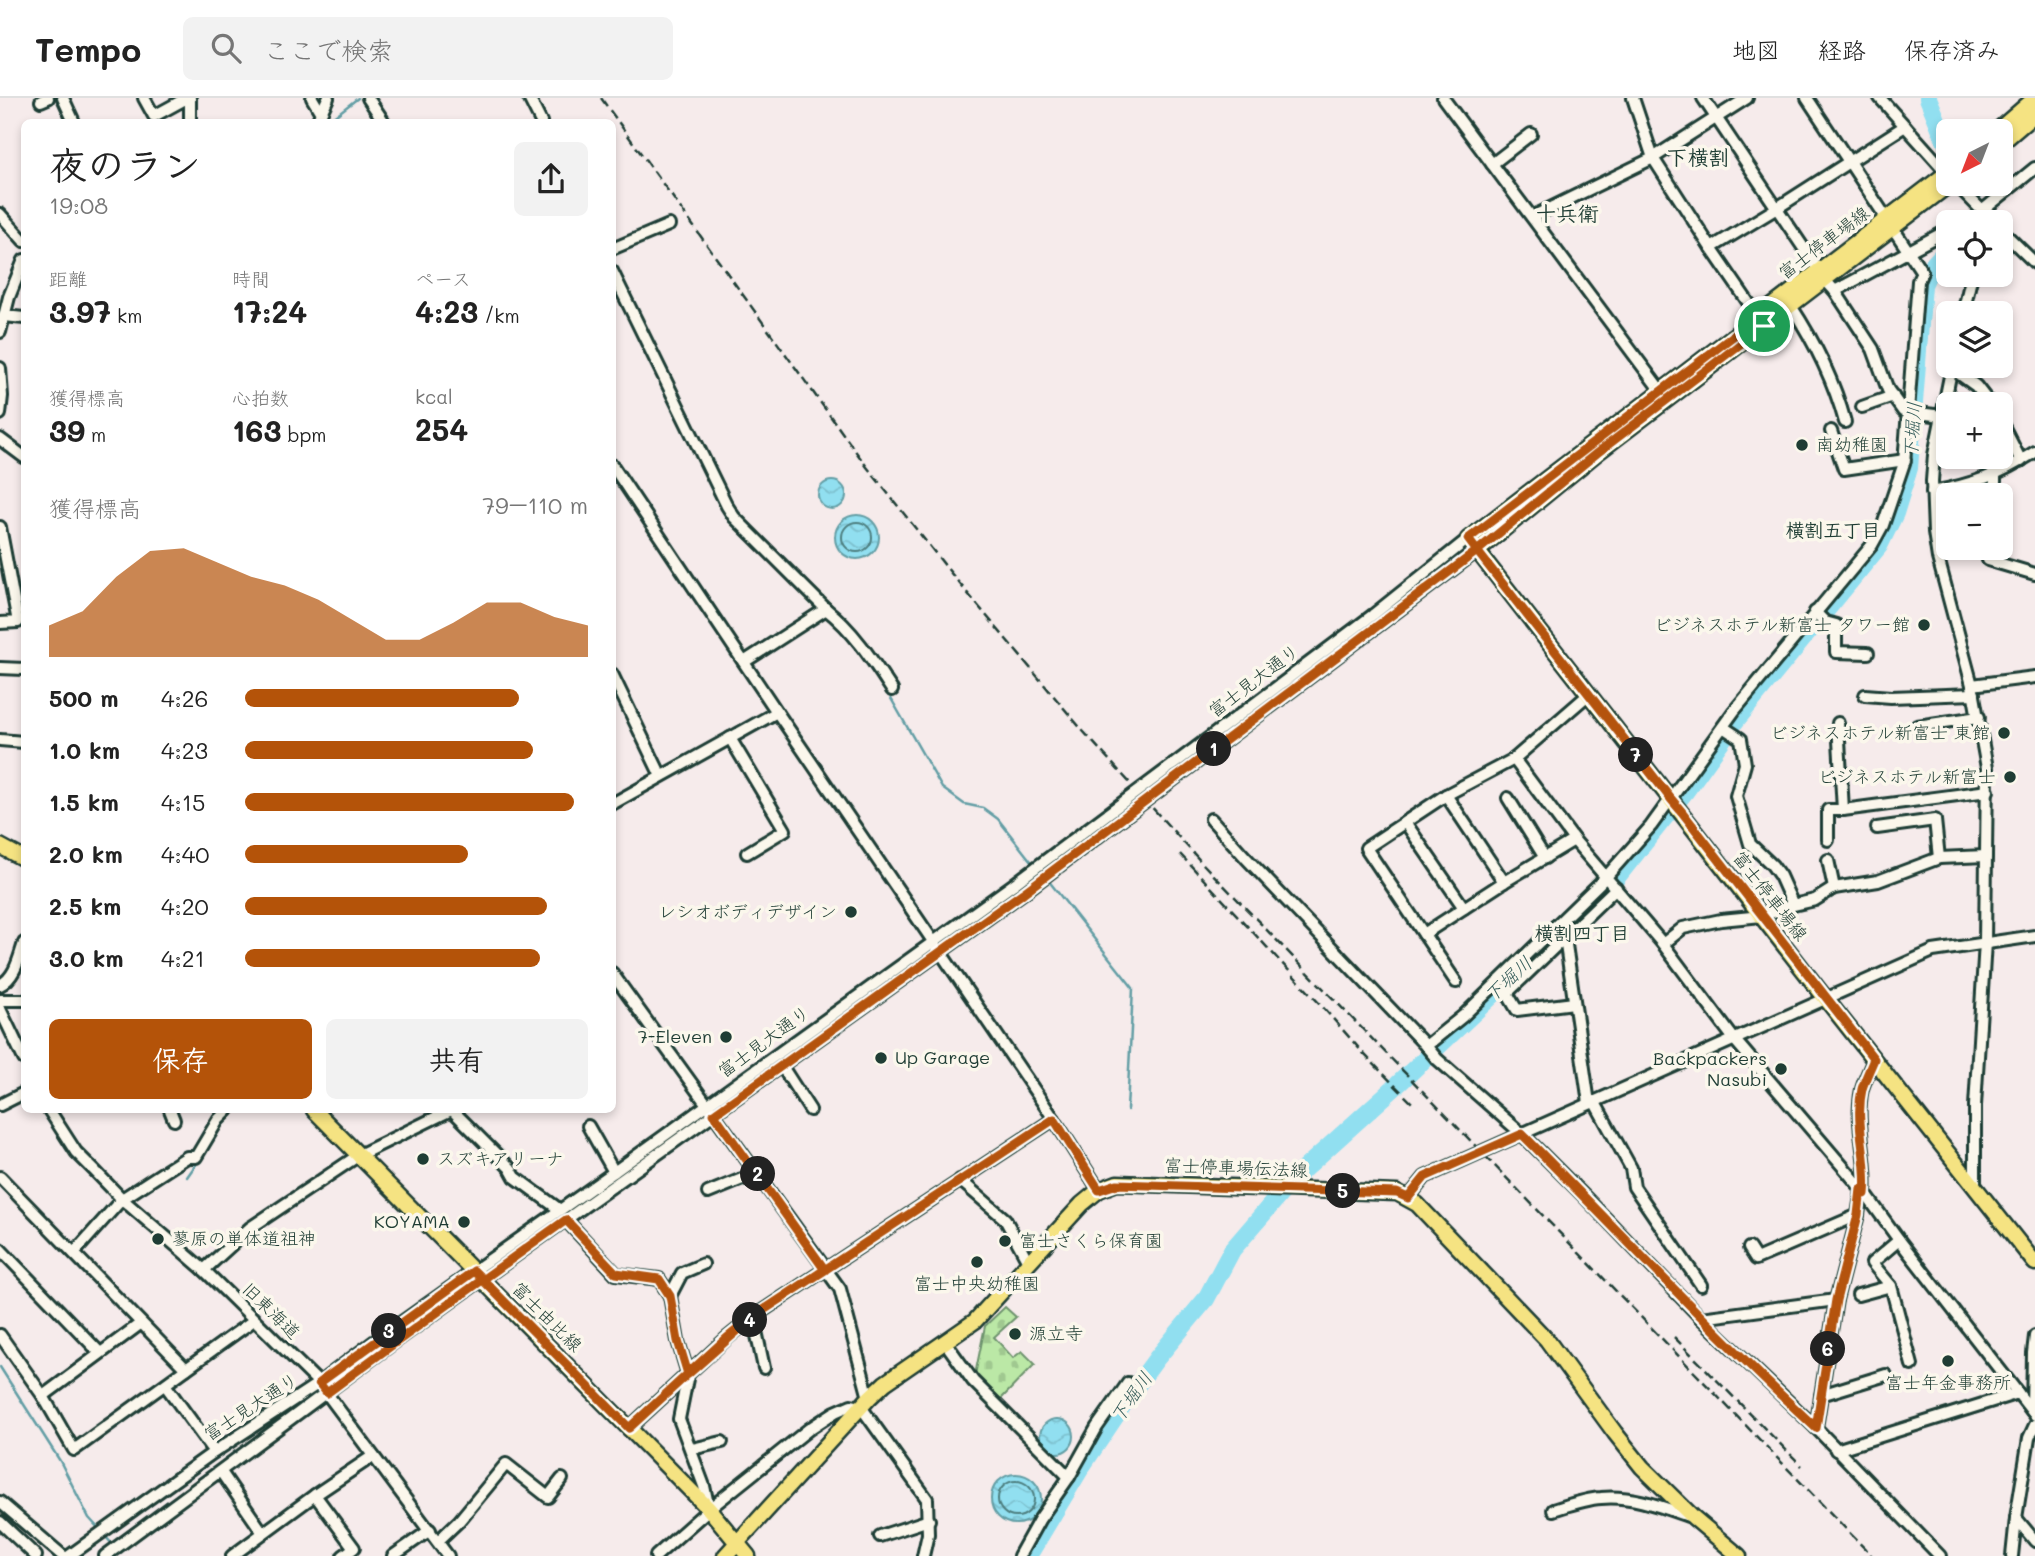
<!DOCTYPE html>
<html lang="ja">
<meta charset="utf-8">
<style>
body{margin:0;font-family:Mali,"Klee One",sans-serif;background:#f2f2f2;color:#222;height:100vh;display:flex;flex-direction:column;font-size:26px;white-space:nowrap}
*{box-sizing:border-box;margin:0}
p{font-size:23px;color:#767676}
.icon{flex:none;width:38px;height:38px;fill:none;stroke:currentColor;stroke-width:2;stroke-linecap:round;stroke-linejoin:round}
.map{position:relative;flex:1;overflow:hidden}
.sheet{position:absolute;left:21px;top:21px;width:595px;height:994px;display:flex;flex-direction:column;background:#fff;border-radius:10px;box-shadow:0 4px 10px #0003}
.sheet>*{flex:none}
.needle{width:46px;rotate:222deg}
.fabs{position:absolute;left:1936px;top:21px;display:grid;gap:14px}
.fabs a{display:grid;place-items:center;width:77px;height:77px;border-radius:10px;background:#fff;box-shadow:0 4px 10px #0003;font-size:35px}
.pin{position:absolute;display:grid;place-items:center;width:60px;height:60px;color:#fff;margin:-30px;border:4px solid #fff;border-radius:50%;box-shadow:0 2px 7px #0007}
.km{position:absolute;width:35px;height:35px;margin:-18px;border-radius:50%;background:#222;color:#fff;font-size:19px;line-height:35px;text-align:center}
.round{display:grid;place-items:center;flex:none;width:74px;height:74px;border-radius:10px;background:#f2f2f2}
.summary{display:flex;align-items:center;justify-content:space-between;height:119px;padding:0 28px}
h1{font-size:38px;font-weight:700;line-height:52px}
.metrics{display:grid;grid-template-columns:repeat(3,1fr);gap:10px;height:119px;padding:7px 28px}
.metrics div{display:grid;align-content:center}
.metrics b{font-size:30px;font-weight:700}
.metrics small{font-size:19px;font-weight:400}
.metrics p{font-size:19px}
.chart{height:196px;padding:14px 28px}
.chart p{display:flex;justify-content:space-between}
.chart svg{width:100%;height:126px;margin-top:7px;fill:#b45309;opacity:.7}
.action{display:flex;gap:14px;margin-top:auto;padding:14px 28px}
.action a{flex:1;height:80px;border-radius:10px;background:#b45309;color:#fff;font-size:28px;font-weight:700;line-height:80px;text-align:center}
.action a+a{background:#f2f2f2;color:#222}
ul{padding:0 28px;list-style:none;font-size:23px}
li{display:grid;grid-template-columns:112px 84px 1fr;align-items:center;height:52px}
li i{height:18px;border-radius:9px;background:#b45309}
header{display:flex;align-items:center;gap:42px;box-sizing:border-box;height:98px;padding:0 35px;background:#fff;border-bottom:2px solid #e0e0e0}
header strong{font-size:33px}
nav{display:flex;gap:38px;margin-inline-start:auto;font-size:24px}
.search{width:490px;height:63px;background:#f2f2f2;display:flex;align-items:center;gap:18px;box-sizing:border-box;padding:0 24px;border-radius:10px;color:#767676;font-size:26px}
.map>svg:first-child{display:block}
</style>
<header>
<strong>Tempo</strong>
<div class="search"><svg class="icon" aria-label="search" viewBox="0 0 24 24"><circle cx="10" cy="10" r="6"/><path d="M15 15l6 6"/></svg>ここで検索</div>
<nav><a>地図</a><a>経路</a><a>保存済み</a></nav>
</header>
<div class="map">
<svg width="2035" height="1458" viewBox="0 0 2035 1458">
<defs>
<pattern id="cemetery-stones" width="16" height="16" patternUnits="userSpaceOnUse" patternTransform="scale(1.75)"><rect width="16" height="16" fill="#bbe8a6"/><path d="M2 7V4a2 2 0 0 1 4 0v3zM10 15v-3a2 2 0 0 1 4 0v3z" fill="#a0c890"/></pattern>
<pattern id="water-waves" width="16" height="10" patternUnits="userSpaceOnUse" patternTransform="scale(1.75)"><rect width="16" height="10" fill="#91dff0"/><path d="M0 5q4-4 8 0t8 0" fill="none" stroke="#7dc0ce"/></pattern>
</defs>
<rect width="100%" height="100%" fill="#f6ebeb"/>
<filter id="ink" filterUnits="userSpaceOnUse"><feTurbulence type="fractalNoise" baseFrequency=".0143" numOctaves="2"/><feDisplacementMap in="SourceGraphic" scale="14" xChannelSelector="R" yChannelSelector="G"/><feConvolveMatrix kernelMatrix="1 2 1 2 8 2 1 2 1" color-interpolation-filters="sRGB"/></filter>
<g filter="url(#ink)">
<!-- cemetery -->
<polygon fill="url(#cemetery-stones)" stroke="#6d926d" stroke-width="2" points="1005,1209 1016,1219 994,1239 1013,1260 1022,1253 1035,1266 1001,1301 975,1277 985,1228"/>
<!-- water -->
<g fill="url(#water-waves)" stroke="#639ea5" stroke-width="2">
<circle cx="832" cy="397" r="14"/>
<circle cx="857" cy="439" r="22"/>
<circle cx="1057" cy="1338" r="17"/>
<circle cx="1016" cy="1401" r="25"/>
</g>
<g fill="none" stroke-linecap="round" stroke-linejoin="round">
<!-- shore -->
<g stroke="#4d7e7f" stroke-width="2">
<circle cx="857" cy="439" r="15"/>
<circle cx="1016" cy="1401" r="18"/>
</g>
<!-- stream -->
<g stroke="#639ea5" stroke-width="2.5">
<polyline points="327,24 358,0"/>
<polyline points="694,352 722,409"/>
<polyline points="803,495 813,505"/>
<polyline points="836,527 857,551"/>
<polyline points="885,590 942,690 964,706 983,710 998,721 1034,767"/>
<polyline points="1048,782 1133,890 1127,1012"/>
<polyline points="187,1079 199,1062"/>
<polyline points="0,1269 60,1363 89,1420 100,1432"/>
<polyline points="104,1437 114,1448"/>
</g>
<!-- river -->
<g stroke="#91dff0" stroke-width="18">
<polyline points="1928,0 1948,49"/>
<polyline points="1976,93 1977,86"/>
<polyline points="1028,1458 1082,1368 1129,1298 1157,1260 1206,1201 1232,1152 1294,1080 1396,988 1614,783 1685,694 1737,621 1879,448 1895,415 1909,370 1923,187 1931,169 1948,151"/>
</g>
<defs>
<g id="minor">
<polyline points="63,0 74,24"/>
<polyline points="144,0 154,18 187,0"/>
<polyline points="190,0 190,24"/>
<polyline points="312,0 321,15"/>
<polyline points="368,0 384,24"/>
<polyline points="529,0 541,24"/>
<polyline points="1443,0 1664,297"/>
<polyline points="1633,0 1653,60 1711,150 1761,223"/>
<polyline points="1703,0 1825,182 1835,193 1873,251 1888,292 1903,313 1942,318"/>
<polyline points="1880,0 1948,76"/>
<polyline points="41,3 48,0"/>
<polyline points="317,24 328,0"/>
<polyline points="1492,66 1531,36"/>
<polyline points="1956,86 1993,124"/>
<polyline points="1982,113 2035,70"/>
<polyline points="0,116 24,143"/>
<polyline points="1532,119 1653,60 1747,0"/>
<polyline points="2000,131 2035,165"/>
<polyline points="1711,150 1777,110 1905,28"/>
<polyline points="612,151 669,127"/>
<polyline points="612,173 727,408 734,419 826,511"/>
<polyline points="1835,193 1948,132"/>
<path d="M1791 208C1814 243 1834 283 1845 324"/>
<polyline points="1963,215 1972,177"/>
<polyline points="4,218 24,220"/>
<polyline points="0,234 9,199 24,162"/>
<polyline points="1952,268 1934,357 1932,383 1934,434 1938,460 1972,587 1987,670 1985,844 1975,1008 1975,1088"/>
<polyline points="0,270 2,298 0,316"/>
<polyline points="1951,270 1976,288 1990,306"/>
<polyline points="1862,309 1893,298"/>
<polyline points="2000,322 2021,363"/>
<polyline points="1831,333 1844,371 1905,362"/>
<polyline points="0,341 24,359"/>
<polyline points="612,367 777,614 1054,1021 1099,1092"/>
<path d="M1932 394C1975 386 1998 377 2035 354"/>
<polyline points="1995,397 1995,377"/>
<polyline points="0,429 18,524 0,525"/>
<polyline points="1992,450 1988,462 2035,476"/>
<polyline points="1815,514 1825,524 1836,527 1836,554 1868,555"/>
<polyline points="1373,517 1468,441"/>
<polyline points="1380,526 1477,453"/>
<path d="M744 564 826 511C854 533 873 563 892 592"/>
<polyline points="0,570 24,571"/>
<polyline points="612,576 661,678"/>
<polyline points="1972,587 2035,579"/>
<polyline points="1865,597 1891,599 1974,596"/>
<polyline points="1838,625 1843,712"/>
<polyline points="1917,628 1979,619"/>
<polyline points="1723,629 1741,641 1745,666 1736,698 1750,746 1772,767 1780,778 1793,807"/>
<polyline points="730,640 785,732 747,755"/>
<polyline points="0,642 24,644"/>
<polyline points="1514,661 1574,742 1663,846 1734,941 1862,1091 1899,1142 2035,1317"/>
<polyline points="1446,697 1504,784"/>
<polyline points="1508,700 1545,760"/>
<polyline points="612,706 777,614"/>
<polyline points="1211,721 1246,760 1426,948 1437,961 1522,1036 1586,1100 1701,1220 1816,1330 1940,1458"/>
<polyline points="1405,724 1464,810"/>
<polyline points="1877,730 1935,722 1939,760"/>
<polyline points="1828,742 1828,712 1843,712 1988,693"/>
<polyline points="1828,762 1834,790"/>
<polyline points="1424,836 1504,784 1574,742"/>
<polyline points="1565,840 1589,1005"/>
<polyline points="1663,846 1683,830 1721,822 1762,818 1793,807 1815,802 1834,790 1878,783 1939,760 1986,758"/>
<polyline points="612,875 840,1191 869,1300"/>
<polyline points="1456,884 1366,750 1446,697 1514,661 1589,596"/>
<path d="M0 887C15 880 19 860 24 845"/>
<polyline points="0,902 24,902"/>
<polyline points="1574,905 1517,912 1507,895 1616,790"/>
<polyline points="0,911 24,961"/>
<polyline points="1426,948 1463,918 1606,779 1651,728 1734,613 1872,447 1883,427 1904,365 1918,183 1922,174 1807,0"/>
<polyline points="781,967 810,1012"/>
<polyline points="1594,1003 1631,1070 1634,1089 1701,1187"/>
<polyline points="0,1007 24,995"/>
<polyline points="49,1012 76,1054 95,1073 122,1101 204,1172 319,1285 448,1458"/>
<polyline points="170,1012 174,1022"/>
<polyline points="452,1012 510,1070 515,1079 560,1112"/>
<polyline points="588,1028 614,1074"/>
<polyline points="0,1079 186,1271"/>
<polyline points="960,1082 1005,1121 1029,1165"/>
<polyline points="708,1095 757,1075"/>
<path d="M1865 1096C1869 1061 1854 1026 1862 991 1865 981 1870 971 1874 961"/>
<polyline points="1408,1100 1425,1079 1933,853 2035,838"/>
<polyline points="566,1122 616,1176 659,1181 670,1198 678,1243 688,1276 679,1321 704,1388 709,1411"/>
<polyline points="1899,1142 1872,1165 1891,1188 1912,1267"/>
<polyline points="1749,1150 1756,1161 1858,1117"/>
<polyline points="0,1151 100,1255"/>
<polyline points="74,1155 122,1101 187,1059 196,1059 218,1022 228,1012"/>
<polyline points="204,1172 250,1130 359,1057 451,1012"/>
<polyline points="1858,1197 1891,1188"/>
<polyline points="670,1198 682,1175 703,1166"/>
<polyline points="753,1219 764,1270"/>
<polyline points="1701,1220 1836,1202"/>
<polyline points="0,1237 43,1298 74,1352 254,1222"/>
<polyline points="945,1244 973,1283 1069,1379"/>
<polyline points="166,1288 214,1354"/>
<polyline points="1821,1297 1886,1277"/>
<polyline points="43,1298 140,1226"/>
<polyline points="2032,1313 2033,1255 2035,1238"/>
<polyline points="629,1330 727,1240 753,1219 1054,1021"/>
<polyline points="1816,1330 1836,1202 1858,1117 1862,1091"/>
<polyline points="692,1351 722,1344"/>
<polyline points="1836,1352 2018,1295"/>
<polyline points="221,1374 263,1435"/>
<polyline points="315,1397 354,1450 343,1458"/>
<polyline points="0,1404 63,1458"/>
<path d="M1553 1412C1569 1407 1585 1401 1601 1400 1633 1397 1662 1409 1691 1419"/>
<polyline points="2016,1420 2035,1443"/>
<polyline points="0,1424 36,1458"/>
<polyline points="880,1438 929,1422"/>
<polyline points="438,1443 459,1423 506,1366 548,1399 562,1381"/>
<polyline points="69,1458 214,1354 319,1285 375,1243 614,1074 1014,786"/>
<polyline points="105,1458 393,1245 1023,795"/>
<polyline points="232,1458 315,1397 373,1358"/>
<polyline points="393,1458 430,1432"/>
<polyline points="656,1458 709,1411 809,1331 835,1314 851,1307 861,1309 927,1401 928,1436 923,1458"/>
<polyline points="1019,1458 1039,1422 1069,1379 1097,1329 1128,1285"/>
<polyline points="2012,1458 2016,1420 2029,1340 2035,1327"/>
</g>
<g id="major">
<polyline points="1997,33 2035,0"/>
<polyline points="2000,46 2035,16"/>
<polyline points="1948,74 1468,441 1826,901 2035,1165"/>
<polyline points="1477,453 1597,355 1950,86"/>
<polyline points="0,748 24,761"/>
<polyline points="314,1012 709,1411 748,1458"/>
<polyline points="725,1458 869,1300 885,1285 975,1223 1082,1106 1099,1092 1117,1085 1397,1095 1417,1106 1547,1242 1615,1335 1642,1369 1694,1420 1739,1458"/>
</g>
</defs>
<!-- minor casing -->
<use href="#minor" stroke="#1f3d34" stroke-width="16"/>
<!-- major casing -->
<use href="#major" stroke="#1f3d34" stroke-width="19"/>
<!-- minor -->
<use href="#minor" stroke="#fbf7ec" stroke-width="10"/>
<!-- major -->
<use href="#major" stroke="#f5e382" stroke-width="14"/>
<!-- rail -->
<g stroke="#1f3d34" stroke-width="2.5" stroke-dasharray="10 5" stroke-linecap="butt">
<polyline points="601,0 867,369 954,479 1083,633 1204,767 1872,1458"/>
<polyline points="1180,756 1320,906 1364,956 1414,1007"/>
<polyline points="1674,1239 1802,1368"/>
</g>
<defs>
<g id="minor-bridge">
<polyline points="1014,786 1373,517"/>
<polyline points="1023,795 1380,526"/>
</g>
</defs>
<!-- minor-bridge casing -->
<use href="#minor-bridge" stroke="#1f3d34" stroke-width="16" stroke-linecap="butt"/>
<!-- minor-bridge -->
<use href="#minor-bridge" stroke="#fbf7ec" stroke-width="10"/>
</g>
</g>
<g fill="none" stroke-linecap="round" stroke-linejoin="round" filter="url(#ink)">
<defs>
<path id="route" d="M1764 228 1597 355 1477 453 1023 795 714 1016 825 1172 753 1219 727 1240 629 1330 482 1181 474 1173 319 1285 327 1295C406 1236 486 1179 566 1122L616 1175 659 1181 670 1198 678 1243 688 1276 753 1219 1054 1021 1099 1092 1117 1086 1397 1095 1408 1100 1425 1079 1522 1036C1620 1134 1714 1236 1816 1330L1836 1202 1858 1117 1861 1091 1865 1096C1869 1061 1854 1026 1862 991 1865 981 1870 971 1874 961L1682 714 1671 701 1477 453 1468 441 1758 219 1764 228"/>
</defs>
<!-- route casing -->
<use href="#route" stroke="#fff" stroke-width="14"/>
<!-- route -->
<use href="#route" stroke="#b45309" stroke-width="9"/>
</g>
<!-- markers -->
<g fill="#1f3d34" stroke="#fbf7ec" stroke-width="2.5">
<circle cx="1802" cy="347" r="7"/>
<circle cx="1924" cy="527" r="7"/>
<circle cx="2004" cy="635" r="7"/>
<circle cx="2010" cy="679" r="7"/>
<circle cx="851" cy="814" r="7"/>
<circle cx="726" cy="939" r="7"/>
<circle cx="881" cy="960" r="7"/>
<circle cx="1781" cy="971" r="7"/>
<circle cx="423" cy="1061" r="7"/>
<circle cx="464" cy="1124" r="7"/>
<circle cx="158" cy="1141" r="7"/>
<circle cx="1005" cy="1143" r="7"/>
<circle cx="977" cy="1164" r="7"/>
<circle cx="1015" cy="1236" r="7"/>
<circle cx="1948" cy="1263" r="7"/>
</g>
<g text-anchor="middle" stroke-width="7" stroke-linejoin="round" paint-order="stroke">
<!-- street labels -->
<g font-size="18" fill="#1f3d34" stroke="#fbf7ec">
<text transform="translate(1824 145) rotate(-37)" y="6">富士停車場線</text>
<text transform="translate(1254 583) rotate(-37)" y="6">富士見大通り</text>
<text transform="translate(1770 798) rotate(52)" y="6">富士停車場線</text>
<text transform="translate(764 944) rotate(-36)" y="6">富士見大通り</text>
<text transform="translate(1236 1070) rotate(2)" y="6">富士停車場伝法線</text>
<text transform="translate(271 1213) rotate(44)" y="6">旧東海道</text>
<text transform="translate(547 1219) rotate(45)" y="6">富士由比線</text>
<text transform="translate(251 1309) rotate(-33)" y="6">富士見大通り</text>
</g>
<!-- poi labels -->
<g font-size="18" fill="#1f3d34" stroke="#fbf7ec" text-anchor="end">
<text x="1816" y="353" text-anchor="start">南幼稚園</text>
<text x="1910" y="533">ビジネスホテル新富士 タワー館</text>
<text x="1990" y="641">ビジネスホテル新富士 東館</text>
<text x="1996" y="685">ビジネスホテル新富士</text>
<text x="837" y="820">レシオボディデザイン</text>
<text x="712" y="945">7-Eleven</text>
<text x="895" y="966" text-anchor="start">Up Garage</text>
<text x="1767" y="967">Backpackers<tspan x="1767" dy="21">Nasubi</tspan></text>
<text x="437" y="1067" text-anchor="start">スズキアリーナ</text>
<text x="450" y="1130">KOYAMA</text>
<text x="172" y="1147" text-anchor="start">蓼原の単体道祖神</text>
<text x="1019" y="1149" text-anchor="start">富士さくら保育園</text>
<text x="977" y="1192" text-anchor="middle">富士中央幼稚園</text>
<text x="1029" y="1242" text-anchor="start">源立寺</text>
<text x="1948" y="1291" text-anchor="middle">富士年金事務所</text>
</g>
<!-- water labels -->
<g font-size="19" font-style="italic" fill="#365d5a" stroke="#fbf7ec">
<text transform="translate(1912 332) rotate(-86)" y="7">下堀川</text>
<text transform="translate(1508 881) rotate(-43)" y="7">下堀川</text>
<text transform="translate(1131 1299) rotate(-55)" y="7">下堀川</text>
</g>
<!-- neighbourhood labels -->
<g font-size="19" font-weight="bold" fill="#1f3d34" stroke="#fbf7ec">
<text x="1833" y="439">横割五丁目</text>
<text x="1582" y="842">横割四丁目</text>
</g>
<!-- quarter labels -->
<g font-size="21" font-weight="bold" fill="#1f3d34" stroke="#fbf7ec">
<text x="1698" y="67">下横割</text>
<text x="1567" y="123">十兵衛</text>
</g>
</g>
</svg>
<div class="fabs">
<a><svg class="needle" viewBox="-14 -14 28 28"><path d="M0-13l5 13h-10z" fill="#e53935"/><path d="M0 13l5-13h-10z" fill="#767676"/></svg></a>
<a><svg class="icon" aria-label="locate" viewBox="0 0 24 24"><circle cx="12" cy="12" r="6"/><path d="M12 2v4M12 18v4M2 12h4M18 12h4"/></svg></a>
<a><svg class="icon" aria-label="layers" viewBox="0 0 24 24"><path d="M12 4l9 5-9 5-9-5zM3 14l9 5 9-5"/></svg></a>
<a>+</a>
<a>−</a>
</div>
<div class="pin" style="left:1764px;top:228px;background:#1e9e55"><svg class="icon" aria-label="arrive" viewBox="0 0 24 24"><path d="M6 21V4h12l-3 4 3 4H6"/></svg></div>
<b class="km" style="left:1214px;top:651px">1</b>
<b class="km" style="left:758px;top:1076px">2</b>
<b class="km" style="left:389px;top:1233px">3</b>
<b class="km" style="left:750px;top:1222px">4</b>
<b class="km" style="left:1343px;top:1093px">5</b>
<b class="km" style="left:1828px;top:1251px">6</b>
<b class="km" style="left:1636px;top:657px">7</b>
<section class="sheet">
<div class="summary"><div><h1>夜のラン</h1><p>19:08</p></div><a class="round"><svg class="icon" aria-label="share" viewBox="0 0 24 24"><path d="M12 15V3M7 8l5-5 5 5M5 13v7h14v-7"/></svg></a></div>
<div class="metrics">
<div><p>距離</p><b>3.97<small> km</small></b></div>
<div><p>時間</p><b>17:24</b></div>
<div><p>ペース</p><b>4:23<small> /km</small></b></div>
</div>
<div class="metrics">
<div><p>獲得標高</p><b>39<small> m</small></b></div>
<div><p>心拍数</p><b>163<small> bpm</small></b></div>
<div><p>kcal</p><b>254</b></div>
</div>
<div class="chart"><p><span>獲得標高</span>79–110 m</p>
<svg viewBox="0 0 160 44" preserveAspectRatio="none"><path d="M0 44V33L10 28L20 16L30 7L40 6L50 11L60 16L70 19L80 24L90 31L100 38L110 38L120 32L130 25L140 25L150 30L160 33V44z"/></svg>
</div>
<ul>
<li><b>500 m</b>4:26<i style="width:80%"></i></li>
<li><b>1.0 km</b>4:23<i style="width:84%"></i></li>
<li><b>1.5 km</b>4:15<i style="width:96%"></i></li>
<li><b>2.0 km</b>4:40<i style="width:65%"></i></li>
<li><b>2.5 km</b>4:20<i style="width:88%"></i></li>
<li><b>3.0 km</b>4:21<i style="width:86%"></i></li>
</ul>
<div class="action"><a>保存</a><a>共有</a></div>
</section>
</div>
